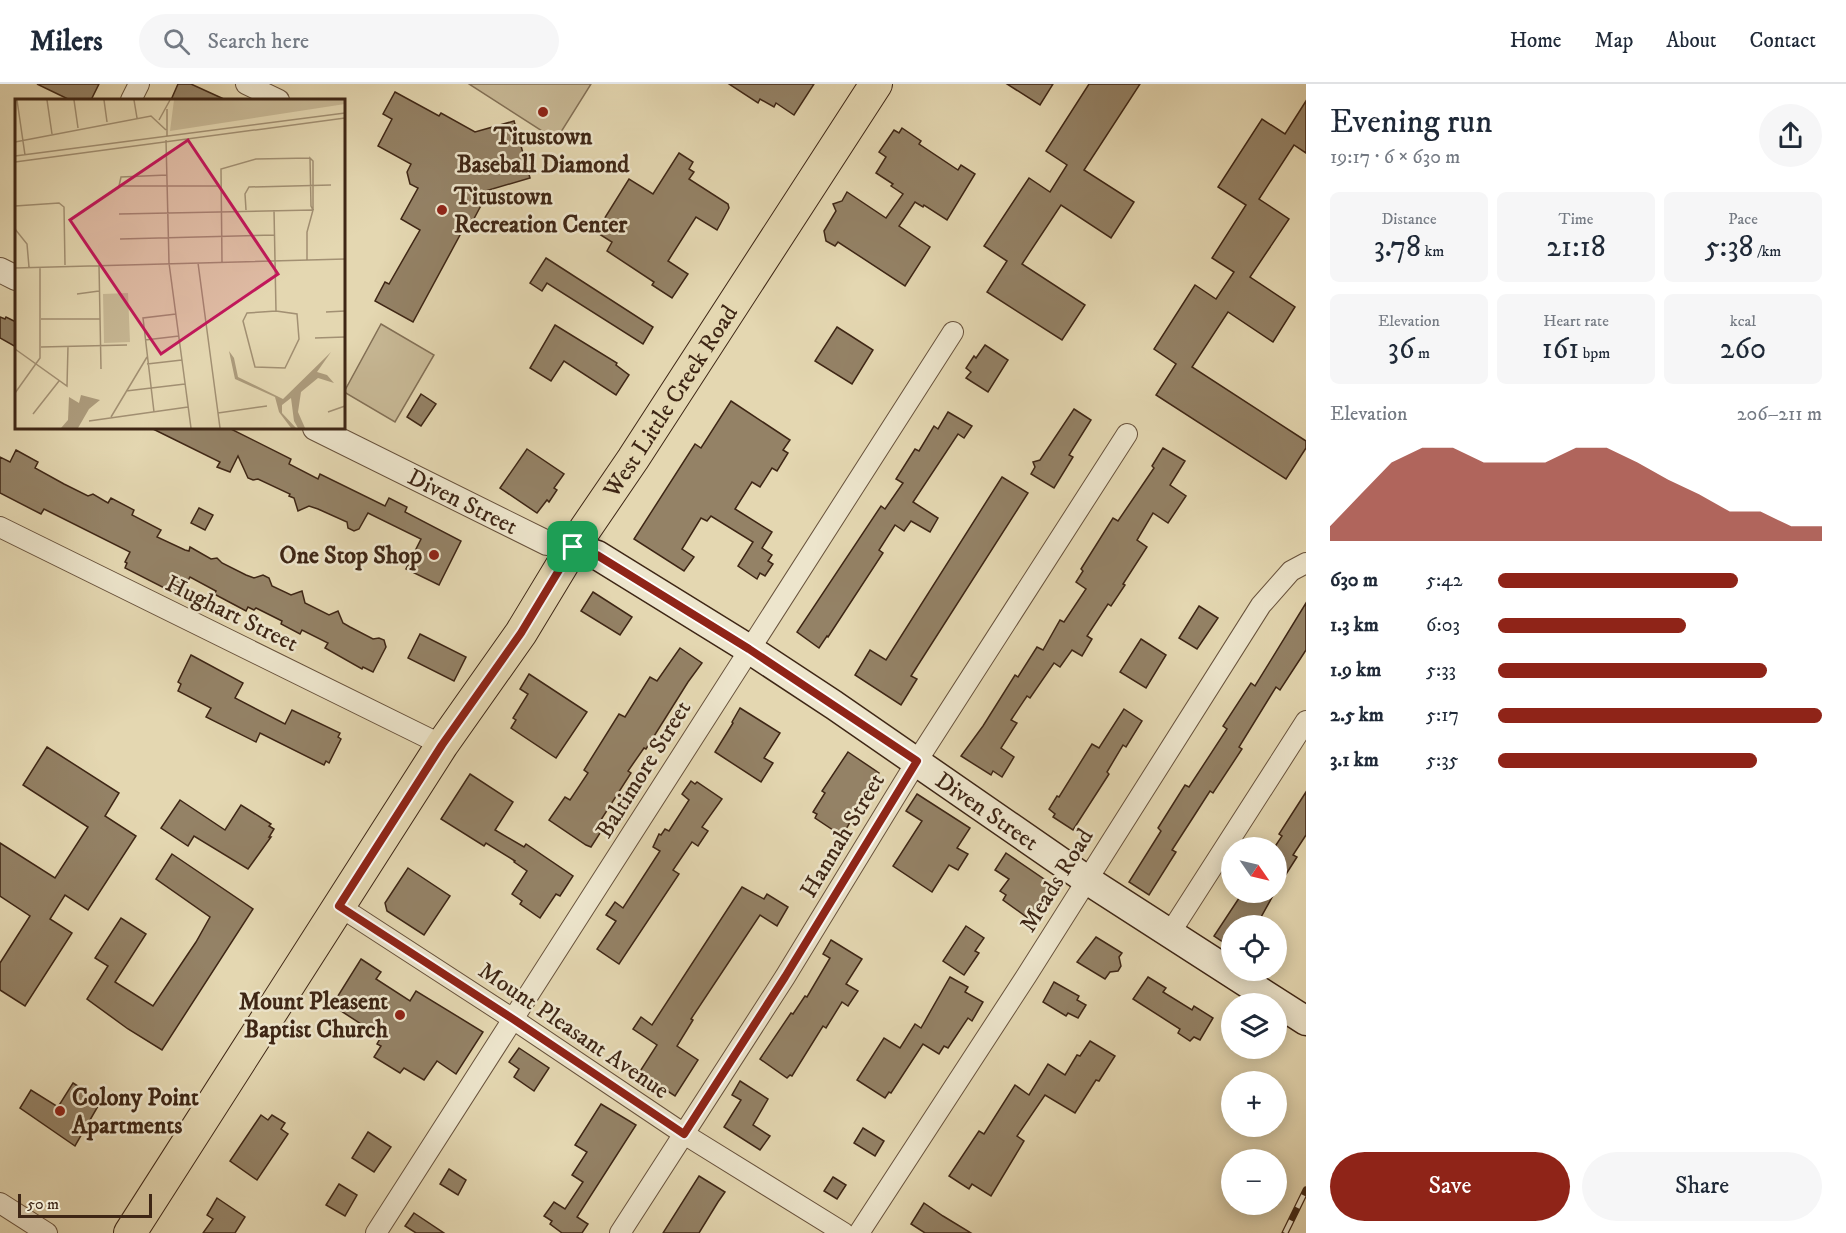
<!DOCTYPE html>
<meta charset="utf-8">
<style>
body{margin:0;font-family:"IM FELL DW Pica",serif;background:#f6f6f7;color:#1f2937;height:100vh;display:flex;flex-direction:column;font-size:22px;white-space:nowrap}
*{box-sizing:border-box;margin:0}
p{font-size:20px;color:#747a83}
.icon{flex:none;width:33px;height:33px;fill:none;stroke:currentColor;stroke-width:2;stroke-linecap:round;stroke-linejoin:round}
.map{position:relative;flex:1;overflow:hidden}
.panel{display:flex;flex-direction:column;background:#fff;width:540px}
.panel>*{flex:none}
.needle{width:39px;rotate:124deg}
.tools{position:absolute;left:1221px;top:753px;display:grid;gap:12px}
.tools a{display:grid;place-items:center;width:66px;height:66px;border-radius:50%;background:#fff;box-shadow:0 3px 15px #0003;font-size:30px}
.scale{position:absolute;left:18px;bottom:15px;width:134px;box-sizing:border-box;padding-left:6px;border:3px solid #3e2615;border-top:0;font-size:16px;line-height:21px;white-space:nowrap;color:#3e2615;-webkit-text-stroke:4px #ede5cc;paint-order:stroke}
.pin{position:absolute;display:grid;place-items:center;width:51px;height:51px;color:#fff;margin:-26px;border-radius:12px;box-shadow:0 3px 9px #0006}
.round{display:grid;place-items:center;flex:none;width:63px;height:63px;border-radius:32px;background:#f6f6f7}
.head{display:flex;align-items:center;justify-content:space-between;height:102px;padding:0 24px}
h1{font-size:33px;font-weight:600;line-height:45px}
.stats{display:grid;grid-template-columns:repeat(3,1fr);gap:9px;height:102px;padding:6px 24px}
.stats div{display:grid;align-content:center;border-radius:9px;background:#f6f6f7;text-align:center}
.stats b{font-size:30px;font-weight:600}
.stats small{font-size:16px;font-weight:400}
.stats p{font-size:16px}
.chart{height:168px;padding:12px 24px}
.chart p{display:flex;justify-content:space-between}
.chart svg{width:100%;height:108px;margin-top:6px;fill:#8f2418;opacity:.7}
.action{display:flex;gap:12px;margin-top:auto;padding:12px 24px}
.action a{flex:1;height:69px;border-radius:36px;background:#8f2418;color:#fff;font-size:24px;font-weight:600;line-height:69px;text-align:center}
.action a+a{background:#f6f6f7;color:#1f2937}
ul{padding:0 24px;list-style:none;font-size:20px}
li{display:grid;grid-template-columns:96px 72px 1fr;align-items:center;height:45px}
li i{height:15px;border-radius:8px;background:#8f2418}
header{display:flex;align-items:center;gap:36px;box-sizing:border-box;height:84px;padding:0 30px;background:#fff;border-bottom:2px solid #e0e1e3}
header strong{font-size:28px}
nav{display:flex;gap:33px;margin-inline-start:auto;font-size:21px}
.search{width:420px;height:54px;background:#f6f6f7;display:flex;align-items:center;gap:15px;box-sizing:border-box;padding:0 21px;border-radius:33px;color:#747a83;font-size:22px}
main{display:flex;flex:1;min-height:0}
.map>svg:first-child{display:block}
</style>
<header>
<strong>Milers</strong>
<div class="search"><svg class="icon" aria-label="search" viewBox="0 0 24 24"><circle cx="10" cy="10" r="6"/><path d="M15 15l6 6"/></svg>Search here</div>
<nav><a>Home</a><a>Map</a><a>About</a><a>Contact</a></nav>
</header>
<main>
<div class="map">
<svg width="1306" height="1149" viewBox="0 0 1306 1149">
<rect width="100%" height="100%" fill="#e4d7b1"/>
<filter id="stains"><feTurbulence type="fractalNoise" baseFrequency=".00333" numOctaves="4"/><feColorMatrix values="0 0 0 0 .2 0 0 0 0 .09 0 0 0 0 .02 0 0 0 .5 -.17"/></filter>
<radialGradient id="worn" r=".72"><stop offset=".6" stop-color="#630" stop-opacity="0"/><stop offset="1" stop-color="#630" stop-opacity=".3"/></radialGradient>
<!-- green -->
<g fill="#c8b996" stroke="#837056" stroke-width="1.5">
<polygon points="469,0 591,0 556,56"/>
<polygon points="381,240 434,271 395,338 344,308"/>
</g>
<!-- building -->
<g fill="#948266" stroke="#3e2615" stroke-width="1.5">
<polygon points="37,0 99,0 91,16 70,16"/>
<polygon points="178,0 191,0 226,16 171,16"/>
<polygon points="729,0 814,0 794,31 776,19 774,23 760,15 758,19"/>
<polygon points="1007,0 1053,0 1040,21"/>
<polygon points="1089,0 1140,0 1084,86 1134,118 1111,154 1061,121 1022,180 1085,221 1062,256 987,208 1007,177 984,162 1029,94 1050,108 1067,81 1046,67"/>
<polygon points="395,8 439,32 441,29 475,48 514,37 530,94 482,108 484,116 470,142 466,140 413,238 375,217 385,198 389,200 420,146 401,135 418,104 410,100 407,88 411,80 378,62 392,35 383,30"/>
<polygon points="1306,17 1306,69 1294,61 1259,115 1289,135 1250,193 1295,223 1273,258 1228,228 1192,283 1306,357 1306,364 1286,395 1156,311 1176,280 1154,265 1195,201 1216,215 1234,188 1212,174 1246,121 1218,103 1262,35 1285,50"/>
<polygon points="902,44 921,57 919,60 958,86 961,81 975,90 947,136 924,121 923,123 915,118 899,142 930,163 905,202 838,158 835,162 826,157 824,147 836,127 833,120 842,117 847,108 886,134 903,110 891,102 893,100 876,89 886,73 879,68 894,46 899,49"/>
<polygon points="679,69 693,78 689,85 694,88 689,95 728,120 729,124 717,146 696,133 668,177 688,190 672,214 652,201 654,198 607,167 612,158 596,148 629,95 653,110"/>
<polygon points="546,174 653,243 643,260 547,199 542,207 530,199"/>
<polygon points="0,233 5,235 6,233 16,238 16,263 0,254"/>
<polygon points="555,241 617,279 616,281 629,291 616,311 564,277 551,297 530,284"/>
<polygon points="837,243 873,266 852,300 815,277"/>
<polygon points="985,261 1008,276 988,308 966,294 971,288 966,284 974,272 976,274"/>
<polygon points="421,310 436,320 421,342 407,333"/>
<polygon points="731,317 790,356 783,366 788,369 777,387 772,384 760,403 752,398 735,425 772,448 762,464 772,471 768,477 773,480 765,492 760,489 757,495 738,482 753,458 711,432 707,437 701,434 682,465 694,473 684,487 634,455 695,360 701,364"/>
<polygon points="1074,325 1091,336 1069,371 1073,373 1054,404 1031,390 1035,383 1033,378 1040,376"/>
<polygon points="948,328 972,342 964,354 958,350 913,418 938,434 930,448 911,437 904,447 895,441 879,466 883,469 828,553 827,552 819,564 797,548 881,422 885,425 903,399 896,395 915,365 919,367 934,342 938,345"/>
<polygon points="151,344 229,344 291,375 289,380 318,395 320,390 385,422 389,414 407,423 405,428 461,457 439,501 406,485 421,455 368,429 359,445 354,447 348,444 347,438 318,425 309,422 298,427 294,414 289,412 290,410 258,395 253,396 248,394 238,372 230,388 217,383 220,378"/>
<polygon points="1163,364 1185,377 1170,401 1186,412 1168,439 1153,429 1137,456 1147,463 1123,500 1125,501 1111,522 1108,520 1087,552 1092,555 1082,572 1072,566 1060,583 1054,579 1030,614 1027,612 1011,636 1017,639 1001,664 1014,673 1002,693 993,687 991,691 961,672 983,642 1015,591 1018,593 1037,563 1043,566 1060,536 1064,538 1086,505 1076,498 1083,487 1081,485 1113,434 1118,437 1154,384 1152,382"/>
<polygon points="527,365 564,390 554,404 557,406 549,418 547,416 537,429 500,404"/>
<polygon points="16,366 38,378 35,384 64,400 88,412 93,410 108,419 111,414 134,426 132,431 161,446 157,453 185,466 189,467 190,463 211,475 217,474 222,479 246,491 254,494 263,491 269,494 272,502 291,511 302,507 305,519 329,531 338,527 343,539 350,543 373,555 379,554 384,556 386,563 373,588 363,583 362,585 325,564 328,559 302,546 300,550 281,540 282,537 256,524 254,526 248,523 246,527 233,520 214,510 216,507 190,493 180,512 125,484 127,479 125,478 130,468 44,425 41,430 0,409 0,373 10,378"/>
<polygon points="1002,393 1028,409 911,592 917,595 901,621 855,591 870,566 886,576"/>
<polygon points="199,424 213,431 205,446 191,439"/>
<polygon points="593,508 632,533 620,551 581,527"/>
<polygon points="1306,519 1306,566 1280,606 1276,603 1239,663 1242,665 1213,709 1210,707 1194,732 1172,766 1176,768 1149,811 1129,798 1161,747 1158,744 1185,701 1189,703 1227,645 1223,642 1251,599 1255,602"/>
<polygon points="1199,522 1218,534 1197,565 1179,554"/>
<polygon points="420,550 466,573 454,597 408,574"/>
<polygon points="1141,555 1166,571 1146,604 1120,588"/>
<polygon points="680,564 702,579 688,598 646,665 644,664 628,687 631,689 597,742 602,746 591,763 586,761 549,736 565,713 570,716 588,689 584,686 619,630 625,633 650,593 657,597"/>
<polygon points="191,571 243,599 235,614 285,640 292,626 340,649 338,653 341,655 329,679 326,677 324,681 260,649 256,658 206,633 211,624 178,607 181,600 178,598"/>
<polygon points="529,590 587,628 556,674 511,644 516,636 513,634 528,610 520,605"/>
<polygon points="740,624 780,649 764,674 773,679 761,698 715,668 733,639 732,638"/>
<polygon points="1124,625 1142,637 1126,663 1123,661 1107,688 1109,690 1073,746 1053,733 1055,730 1049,725 1057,712 1059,713 1092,660 1099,664"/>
<polygon points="47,663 119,709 105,732 136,752 88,826 65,811 50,835 72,849 25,922 0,906 0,879 30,832 0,812 0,759 55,794 88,743 23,701"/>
<polygon points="848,668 879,689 842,752 815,734 817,730 813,728 825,709 822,707"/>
<polygon points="470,690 513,718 495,746 524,763 526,760 573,792 560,812 556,810 540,834 520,820 522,817 512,810 527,787 514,778 515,777 486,759 484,762 441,735"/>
<polygon points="691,697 695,700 697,698 722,715 702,743 708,747 698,762 692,758 673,786 679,790 619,880 597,865 616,837 606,831 615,818 623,824 660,767 653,763 659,750 661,751 665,745 669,747 689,716 682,710"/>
<polygon points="1306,708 1306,751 1293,771 1297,773 1276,806 1276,761 1282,752 1279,750"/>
<polygon points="917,710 970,744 957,764 968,770 958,786 949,781 932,808 893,782 922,737 906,727"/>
<polygon points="180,716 225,746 241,721 271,740 269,742 274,745 269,753 271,753 248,785 194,752 188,762 161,744"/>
<polygon points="1006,769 1057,804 1032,837 1003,816 1006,811 1000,807 1009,795 995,786"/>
<polygon points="172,770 253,825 162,966 128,945 87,915 108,882 95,874 121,834 146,850 115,898 153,922 196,858 210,833 156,795"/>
<polygon points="408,784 450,812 424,851 387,827 385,819"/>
<polygon points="742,803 764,815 767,810 788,823 777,842 760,831 691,935 693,936 677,962 698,976 675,1012 652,997 650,1001 637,992 657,961 633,945 641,933 652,941"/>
<polygon points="1243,808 1275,808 1256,842 1232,842 1232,864 1214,852"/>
<polygon points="966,842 984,854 975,867 979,869 964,891 943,877"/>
<polygon points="1096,853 1122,869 1119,873 1121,882 1118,887 1110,888 1105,895 1077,878"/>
<polygon points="831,856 862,875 846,900 858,907 848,922 842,918 826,944 823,942 792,992 790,991 787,994 760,975 791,929 793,930 805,912 807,913 830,874 823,870"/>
<polygon points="361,875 381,888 376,895 410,917 416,907 483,948 456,990 437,977 424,996 404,984 400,989 374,973 381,962 377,960 381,953 338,925 342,919 336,915"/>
<polygon points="950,893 968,903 965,908 983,918 972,937 968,934 948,964 944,962 939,970 923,960 891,1009 889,1008 885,1014 857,996 884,954 900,964 915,940 921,944"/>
<polygon points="1148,893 1166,904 1163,908 1192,926 1194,922 1213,934 1200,956 1194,953 1190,957 1178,949 1180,945 1133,915"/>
<polygon points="1054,898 1079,912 1077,916 1086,921 1078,934 1068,929 1066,932 1043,918"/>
<polygon points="1090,957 1115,972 1099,997 1096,996 1075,1029 1045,1011 1017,1052 1024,1057 991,1112 972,1100 969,1105 949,1092 979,1047 984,1050 1015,1001 1029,1011 1048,980 1065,991 1077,971 1080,972"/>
<polygon points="519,964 549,984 534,1007 514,993 519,985 509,978"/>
<polygon points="740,997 768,1015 753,1041 770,1052 760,1066 724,1043 741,1016 732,1011"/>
<polygon points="73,999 101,1017 75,1062 20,1024 31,1006 58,1023"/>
<polygon points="601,1020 636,1041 577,1133 588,1140 582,1149 562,1149 550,1140 552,1137 544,1132 554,1118 565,1125 583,1098 572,1091 587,1068 575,1061"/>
<polygon points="261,1031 268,1036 272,1031 285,1039 281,1045 288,1050 257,1096 230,1077"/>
<polygon points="863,1044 884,1057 875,1072 854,1059"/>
<polygon points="368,1048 391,1063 374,1088 352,1074"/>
<polygon points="449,1085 466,1096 458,1111 440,1100"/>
<polygon points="699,1092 725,1108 718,1118 699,1149 663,1149"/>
<polygon points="833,1093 846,1101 837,1115 824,1107"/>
<polygon points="339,1100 357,1111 345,1132 326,1121"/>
<polygon points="217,1114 245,1133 235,1149 203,1149 213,1135 207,1131"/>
<polygon points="924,1119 943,1132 971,1149 925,1149 911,1140"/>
<polygon points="414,1129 444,1149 416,1149 405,1142"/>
</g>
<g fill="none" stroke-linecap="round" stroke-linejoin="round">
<defs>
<g id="minor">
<polyline points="246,0 279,16"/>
<polyline points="131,16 139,0"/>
<polyline points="0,443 442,661"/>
<polyline points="339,822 513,935 684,1050 844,1149"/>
<polyline points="1170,849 1306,637"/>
<polyline points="0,1119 47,1149"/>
<polyline points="376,1149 953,248"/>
<polyline points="620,1149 785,893 917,677 1127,350"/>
<polyline points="859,1149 1027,891 1261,521 1291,487 1306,479"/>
</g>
<g id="tertiary">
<polyline points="0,186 16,194"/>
<path id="s1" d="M315 344 547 459 573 463"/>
</g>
<g id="secondary">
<path id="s2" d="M573 463 597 471 749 565 834 621 1087 796 1306 937"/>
</g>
<g id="primary">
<path id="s3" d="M130 1149 442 661 521 549 573 463 633 375 876 0"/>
</g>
</defs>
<!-- minor casing -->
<use href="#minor" stroke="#68523c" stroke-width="22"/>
<!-- tertiary casing -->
<use href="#tertiary" stroke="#68523c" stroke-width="26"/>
<!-- secondary casing -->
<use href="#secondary" stroke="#3e2615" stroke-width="31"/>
<!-- primary casing -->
<use href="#primary" stroke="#3e2615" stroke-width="34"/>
<!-- minor -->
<use href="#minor" stroke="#ede5cc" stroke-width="20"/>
<!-- tertiary -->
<use href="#tertiary" stroke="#ede5cc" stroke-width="24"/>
<!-- secondary -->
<use href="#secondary" stroke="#ede5cc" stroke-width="28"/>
<!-- primary -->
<use href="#primary" stroke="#e4d7b1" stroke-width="32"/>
<defs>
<polyline id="rail" points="1285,1149 1306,1106"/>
</defs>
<!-- rail casing -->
<use href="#rail" stroke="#3e2615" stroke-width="7"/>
<!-- rail -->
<use href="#rail" stroke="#ede5cc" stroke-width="4.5" stroke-dasharray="14" stroke-linecap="butt"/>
</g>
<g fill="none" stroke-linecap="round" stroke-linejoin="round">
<defs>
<polygon id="route" points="573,463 597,471 749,565 917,677 785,893 684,1050 513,935 339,822 442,661 521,549"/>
</defs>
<!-- route casing -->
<use href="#route" stroke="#fff" stroke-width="12"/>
<!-- route -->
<use href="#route" stroke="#8f2418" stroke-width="8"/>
</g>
<!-- markers -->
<g fill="#8f2418" stroke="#ede5cc" stroke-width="2">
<circle cx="543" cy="28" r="6"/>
<circle cx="442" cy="126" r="6"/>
<circle cx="434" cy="471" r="6"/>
<circle cx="400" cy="931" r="6"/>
<circle cx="60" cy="1027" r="6"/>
</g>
<g text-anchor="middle" stroke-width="5" stroke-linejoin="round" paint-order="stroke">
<!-- poi labels -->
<g font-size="24" font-weight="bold" fill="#3e2615" stroke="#ede5cc" text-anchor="start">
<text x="543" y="60" text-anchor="middle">Titustown<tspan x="543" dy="28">Baseball Diamond</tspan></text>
<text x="454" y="120">Titustown<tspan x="454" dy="28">Recreation Center</tspan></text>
<text x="422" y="479" text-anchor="end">One Stop Shop</text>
<text x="388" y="925" text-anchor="end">Mount Pleasent<tspan x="388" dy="28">Baptist Church</tspan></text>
<text x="72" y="1021">Colony Point<tspan x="72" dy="28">Apartments</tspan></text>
</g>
<!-- street labels -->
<g font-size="24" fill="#3e2615" stroke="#ede5cc">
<text dy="8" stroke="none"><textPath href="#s3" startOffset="992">West Little Creek Road</textPath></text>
<text dy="8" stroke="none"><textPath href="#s1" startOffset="165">Diven Street</textPath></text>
<text transform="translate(232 529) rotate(26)" y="8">Hughart Street</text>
<text transform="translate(643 685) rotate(-58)" y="8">Baltimore Street</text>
<text dy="8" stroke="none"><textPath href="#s2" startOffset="492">Diven Street</textPath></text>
<text transform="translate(842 751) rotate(-59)" y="8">Hannah Street</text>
<text transform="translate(1056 796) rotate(-58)" y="8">Meads Road</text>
<text transform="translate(574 946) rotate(34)" y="8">Mount Pleasant Avenue</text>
</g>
</g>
<!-- overview -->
<g transform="translate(15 15)">
<rect width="330" height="330" fill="#e4d7b1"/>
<path d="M159 1H330V5L155 32ZM113 194 115 243 89 244 88 195Z" fill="#c8b996"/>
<path d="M214 252 219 259 223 278 268 300 316 253 302 273 312 276 319 284 303 279 286 293 283 313 290 329H283L279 322 276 299 267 306V314L281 329H276L264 313 260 298 220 280ZM66 296 85 301 74 310 63 329H46L53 321 54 298 64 304Z" fill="#ac9b7c"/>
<path fill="none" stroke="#a29073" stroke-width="1.5" d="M2 1 10 56M32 1 37 35M59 1 63 29M89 1 92 23M119 1 122 19M152 10V38M144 21 155 1M151 41 154 164M0 43 136 17 151 31M0 57 330 14M295 59 298 62V111L296 107ZM0 63 330 19M152 76 106 78 104 87H205M0 107 44 104 49 108 50 166M231 111 230 95 234 88 316 86M259 111 261 212M104 115 298 111 292 133V161M0 130 12 145 14 168M105 140 260 136M207 163 206 70 241 60 295 59M154 164 176 329M183 164 205 329M84 166 86 270M0 169 330 160M62 195 84 192M261 212 282 215 284 240 270 269 240 268 228 222 232 214ZM311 213 330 212M26 220H85M300 239 330 238M130 241 164 237M26 248 112 246M0 250 52 287 53 247M132 265 167 261M111 292 170 285M0 294 25 259V168M139 313 128 219 161 215M313 313 330 307M203 314 252 307M18 315 44 282M96 318 132 258M74 322 173 308"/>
<path fill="#c2185b" fill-opacity="0.15" stroke="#c2185b" stroke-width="3" d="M173 41 263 175 146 255 55 121Z"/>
<rect width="330" height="330" fill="none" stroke="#3e2615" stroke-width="3"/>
</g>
<rect width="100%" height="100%" filter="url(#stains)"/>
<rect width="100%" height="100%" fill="url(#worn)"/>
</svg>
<div class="tools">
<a><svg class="needle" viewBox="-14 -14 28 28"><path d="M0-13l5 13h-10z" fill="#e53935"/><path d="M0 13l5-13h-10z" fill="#747a83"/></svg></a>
<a><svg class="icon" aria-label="locate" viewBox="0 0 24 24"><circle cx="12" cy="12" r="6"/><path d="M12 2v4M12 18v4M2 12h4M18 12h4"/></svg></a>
<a><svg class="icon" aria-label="layers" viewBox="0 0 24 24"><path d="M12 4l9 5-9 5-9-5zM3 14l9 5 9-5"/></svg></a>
<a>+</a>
<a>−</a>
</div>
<div class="scale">50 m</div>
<div class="pin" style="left:573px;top:463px;background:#1e9e55"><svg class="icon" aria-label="arrive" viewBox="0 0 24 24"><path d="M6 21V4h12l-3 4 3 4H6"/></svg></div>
</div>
<section class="panel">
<div class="head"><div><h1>Evening run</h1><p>19:17 · 6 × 630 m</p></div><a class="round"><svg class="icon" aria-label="share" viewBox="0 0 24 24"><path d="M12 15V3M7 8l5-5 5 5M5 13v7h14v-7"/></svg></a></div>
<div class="stats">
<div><p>Distance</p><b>3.78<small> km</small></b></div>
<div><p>Time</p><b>21:18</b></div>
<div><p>Pace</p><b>5:38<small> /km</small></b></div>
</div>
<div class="stats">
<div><p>Elevation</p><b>36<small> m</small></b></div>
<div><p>Heart rate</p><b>161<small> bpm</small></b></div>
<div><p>kcal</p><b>260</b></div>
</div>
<div class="chart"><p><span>Elevation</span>206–211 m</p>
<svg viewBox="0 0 160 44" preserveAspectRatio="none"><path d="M0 44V38L10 25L20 12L30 6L40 6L50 12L60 12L70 12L80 6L90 6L100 12L110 19L120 25L130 32L140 32L150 38L160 38V44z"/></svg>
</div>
<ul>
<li><b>630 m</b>5:42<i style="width:74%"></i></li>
<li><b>1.3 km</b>6:03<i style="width:58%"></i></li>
<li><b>1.9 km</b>5:33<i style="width:83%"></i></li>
<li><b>2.5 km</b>5:17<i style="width:100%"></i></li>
<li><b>3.1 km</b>5:35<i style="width:80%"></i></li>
</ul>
<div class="action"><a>Save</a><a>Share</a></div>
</section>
</main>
